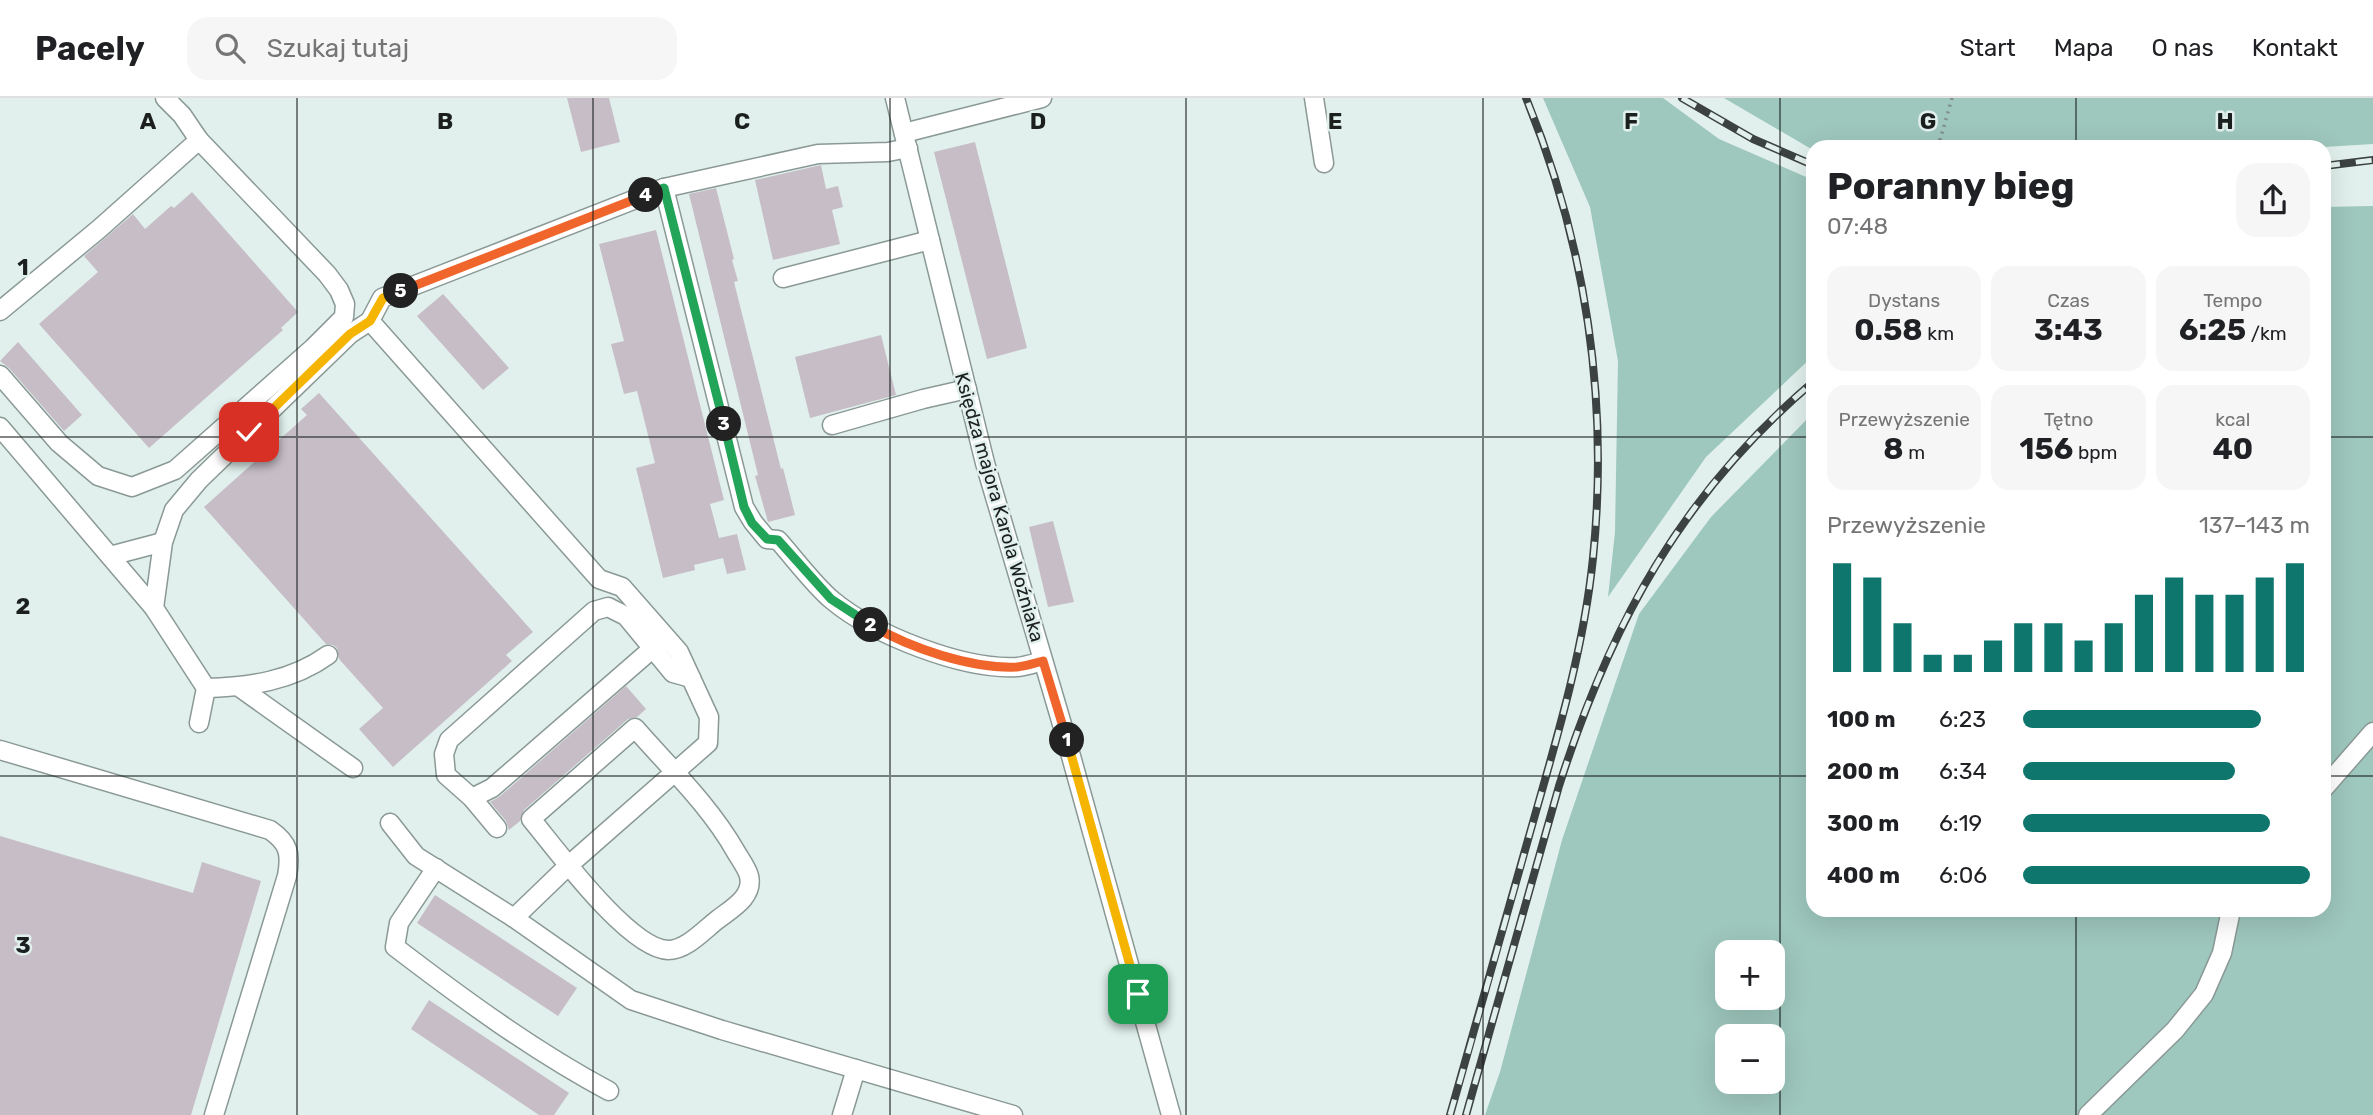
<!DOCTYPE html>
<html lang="pl">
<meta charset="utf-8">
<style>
body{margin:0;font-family:Rubik,sans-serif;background:#f6f6f6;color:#202124;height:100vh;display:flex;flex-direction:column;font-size:26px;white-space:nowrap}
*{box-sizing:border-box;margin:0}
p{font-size:23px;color:#757577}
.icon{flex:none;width:38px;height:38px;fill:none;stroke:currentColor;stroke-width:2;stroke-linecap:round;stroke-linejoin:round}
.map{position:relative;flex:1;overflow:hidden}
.panel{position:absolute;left:1806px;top:42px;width:525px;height:777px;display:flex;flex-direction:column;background:#fff;border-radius:21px;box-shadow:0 7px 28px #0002}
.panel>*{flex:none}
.buttons{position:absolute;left:1715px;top:842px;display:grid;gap:14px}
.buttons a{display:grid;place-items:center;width:70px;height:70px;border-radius:14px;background:#fff;box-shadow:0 7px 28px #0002;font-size:35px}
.pin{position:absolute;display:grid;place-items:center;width:60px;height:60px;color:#fff;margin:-30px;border-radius:14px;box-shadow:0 4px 10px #0006}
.km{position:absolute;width:35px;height:35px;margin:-18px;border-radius:50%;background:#222;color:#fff;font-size:19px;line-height:35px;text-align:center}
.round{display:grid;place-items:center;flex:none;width:74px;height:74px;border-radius:21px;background:#f6f6f6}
.summary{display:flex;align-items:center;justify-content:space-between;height:119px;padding:0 21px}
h1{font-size:38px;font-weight:700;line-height:52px}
.stats{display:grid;grid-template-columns:repeat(3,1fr);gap:10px;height:119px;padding:7px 21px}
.stats div{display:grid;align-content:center;border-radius:18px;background:#f6f6f6;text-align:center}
.stats b{font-size:30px;font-weight:700}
.stats small{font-size:19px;font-weight:400}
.stats p{font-size:19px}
.chart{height:196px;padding:14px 21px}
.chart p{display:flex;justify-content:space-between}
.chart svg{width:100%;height:126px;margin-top:7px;stroke:#0f766e;stroke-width:6}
ul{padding:0 21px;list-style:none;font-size:23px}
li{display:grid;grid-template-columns:112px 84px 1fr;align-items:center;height:52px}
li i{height:18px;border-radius:9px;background:#0f766e}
header{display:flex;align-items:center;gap:42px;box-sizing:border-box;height:98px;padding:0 35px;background:#fff;border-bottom:2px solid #e0e0e0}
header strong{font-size:33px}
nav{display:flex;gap:38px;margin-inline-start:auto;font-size:24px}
.search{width:490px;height:63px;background:#f6f6f6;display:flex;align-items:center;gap:18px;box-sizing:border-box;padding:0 24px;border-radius:21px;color:#757577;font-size:26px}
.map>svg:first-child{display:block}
</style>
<header>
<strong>Pacely</strong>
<div class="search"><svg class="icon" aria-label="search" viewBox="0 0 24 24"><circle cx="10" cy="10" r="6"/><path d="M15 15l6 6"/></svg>Szukaj tutaj</div>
<nav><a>Start</a><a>Mapa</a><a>O nas</a><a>Kontakt</a></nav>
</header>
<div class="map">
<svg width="2373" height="1017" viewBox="0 0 2373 1017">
<rect width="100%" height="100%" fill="#e1f0ec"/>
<!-- green -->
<g fill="#9ec7bd" fill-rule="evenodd">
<polygon points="1543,0 1663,0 1719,41 1813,82 1813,258 1706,359 1608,499 1615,434 1618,263 1590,109"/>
<polygon points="1724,0 2373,0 2373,46 2324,49 1813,49 1813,52"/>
<path d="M2373 108V1017H1485L1500 974 1562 742 1639 516 1711 419 1813 315V812H2324V109ZM1727 854H1773V900H1727ZM1727 938H1773V984H1727Z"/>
</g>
<!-- building -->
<g fill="#c6bdc7">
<polygon points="567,0 609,0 620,44 581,54"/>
<polygon points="975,44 1027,250 987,261 934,54"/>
<polygon points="821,67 826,91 838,88 843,109 832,112 840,146 773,162 755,82"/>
<polygon points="716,90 734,161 732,162 738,183 734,184 781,371 783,370 795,417 768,424 755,378 758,377 689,96"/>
<polygon points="192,94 298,214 281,230 283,232 149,350 39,226 98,174 84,158 133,116 145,131 171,108 174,110"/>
<polygon points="656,132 724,402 710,406 719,440 737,436 746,472 727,476 723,460 694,467 695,472 663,480 636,370 655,365 637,293 624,296 611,246 624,243 599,146"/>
<polygon points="443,196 509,270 483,292 417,218"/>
<polygon points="881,237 896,297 810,320 795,259"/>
<polygon points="18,244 82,317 64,333 9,270 0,263"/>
<polygon points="319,295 533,534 506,557 512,563 393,669 359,631 383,610 339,561 337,550 333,547 326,546 204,409 307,317 301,311"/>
<polygon points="1053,423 1074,504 1048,509 1029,429"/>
<polygon points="626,588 646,611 637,619 628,621 524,712 520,723 509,732 506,723 490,704 499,699"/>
<polygon points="0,738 193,795 202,764 261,783 191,1017 0,1017"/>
<polygon points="435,797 577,890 558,918 417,825"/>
<polygon points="429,902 569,995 554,1017 539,1017 411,931"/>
</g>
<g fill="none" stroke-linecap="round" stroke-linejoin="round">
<defs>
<g id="minor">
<polyline points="895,0 985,365 1064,633 1171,1017"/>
<polyline points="1314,0 1324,65"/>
<polyline points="904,35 1042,0"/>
<path d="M664 90 744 409 753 424 767 441 778 442C794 460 815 488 832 502 874 537 963 572 1017 569 1026 568 1035 565 1043 563"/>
<polyline points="783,180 930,142"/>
<polyline points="0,213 99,131 199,42"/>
<polyline points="370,223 599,481 622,489 679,554 709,619 708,645 569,767 514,820 631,902 722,932 1013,1017"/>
<polyline points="0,277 59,345 98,378 132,389 175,372 313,250 344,219 345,206 339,192 327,176 199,42 182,17 165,0"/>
<polyline points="832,327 923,301 967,291"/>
<polyline points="0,329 154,510"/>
<polyline points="110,458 163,444"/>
<polyline points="239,589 353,670"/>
<path d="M206 590C249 589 292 583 328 557"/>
<polyline points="199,625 206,590 154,510 163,444 174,412 199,382 350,236 370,223 382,200 664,90 818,56 888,54 908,50"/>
<path d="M635 630C670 670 710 708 736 754 740 761 747 770 749 778 754 799 731 811 717 822 703 833 686 852 668 852 629 851 556 751 531 721Z"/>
<path d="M0 652 270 732C289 745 291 756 287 778L214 1017"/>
<polyline points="2324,690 2373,634"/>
<polyline points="472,700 492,690 652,551"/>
<polyline points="390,725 416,758 514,820"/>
<polyline points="497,730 472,700 446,677 444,656 449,642 594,513 608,509 626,518 673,575 691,580"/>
<path d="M436 770 399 825 395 849C463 901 534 953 609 993"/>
<polyline points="842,1017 856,971"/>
<polyline points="2088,1017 2175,932 2204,896 2222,855 2231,812"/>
</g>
</defs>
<!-- minor casing -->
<use href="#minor" stroke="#8a9995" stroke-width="21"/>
<!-- path -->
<polyline stroke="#818b89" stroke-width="3.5" stroke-dasharray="2 5" stroke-linecap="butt" points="1938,49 1952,0"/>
<!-- minor -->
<use href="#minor" stroke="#fff" stroke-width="18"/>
<defs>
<g id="rail">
<polyline points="1682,0 1753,41 1813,67"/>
<polyline points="2324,68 2373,62"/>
<path d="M1450 1017C1479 917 1507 817 1535 717 1559 633 1584 548 1593 460 1609 302 1586 146 1526 0"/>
<path d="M1466 1017 1559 688C1611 525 1681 397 1813 284"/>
</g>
</defs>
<!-- rail casing -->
<use href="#rail" stroke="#3c4241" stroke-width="8"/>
<!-- rail -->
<use href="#rail" stroke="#e1f0ec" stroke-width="5" stroke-dasharray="16" stroke-linecap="butt"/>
</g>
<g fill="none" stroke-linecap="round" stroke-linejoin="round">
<defs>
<polyline id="split-1" points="1067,642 1138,896"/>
<path id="split-2" d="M871 527C910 550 971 571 1017 569 1026 568 1035 565 1043 563L1067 642"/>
<polyline id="split-3" points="724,326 744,409 752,425 767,441 778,442 831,501 871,527"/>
<polyline id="split-4" points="646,97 664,90 724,326"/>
<polyline id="split-5" points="401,193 646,97"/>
<polyline id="split-6" points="249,334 350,236 370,223 383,200 401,193"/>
</defs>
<!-- split-1 casing -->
<use href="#split-1" stroke="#fff" stroke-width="14"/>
<!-- split-2 casing -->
<use href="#split-2" stroke="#fff" stroke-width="14"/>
<!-- split-3 casing -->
<use href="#split-3" stroke="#fff" stroke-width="14"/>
<!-- split-4 casing -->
<use href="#split-4" stroke="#fff" stroke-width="14"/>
<!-- split-5 casing -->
<use href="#split-5" stroke="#fff" stroke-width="14"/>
<!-- split-6 casing -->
<use href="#split-6" stroke="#fff" stroke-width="14"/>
<!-- split-1 -->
<use href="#split-1" stroke="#f5b400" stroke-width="9"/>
<!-- split-2 -->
<use href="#split-2" stroke="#f0652b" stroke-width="9"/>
<!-- split-3 -->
<use href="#split-3" stroke="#22a559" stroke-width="9"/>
<!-- split-4 -->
<use href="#split-4" stroke="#22a559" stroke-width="9"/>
<!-- split-5 -->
<use href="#split-5" stroke="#f0652b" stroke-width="9"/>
<!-- split-6 -->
<use href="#split-6" stroke="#f5b400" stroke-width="9"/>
</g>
<!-- grid -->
<path fill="none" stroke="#1b201f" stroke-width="2" stroke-opacity="0.55" d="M297 0V1017M593 0V1017M890 0V1017M1186 0V1017M1483 0V1017M1780 0V1017M2076 0V49M0 339H1813M2324 339H2373M0 678H1813M2324 678H2373M2076 812V1017"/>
<g text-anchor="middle" stroke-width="5" stroke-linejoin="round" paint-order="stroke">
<!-- street labels -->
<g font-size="19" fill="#1b201f" stroke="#e1f0ec">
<text transform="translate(1000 409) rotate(74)" y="7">Księdza majora Karola Woźniaka</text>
</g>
</g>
<g font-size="23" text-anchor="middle" font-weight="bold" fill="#1b201f" stroke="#e1f0ec" stroke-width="5" stroke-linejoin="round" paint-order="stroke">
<text x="148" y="31">A</text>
<text x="445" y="31">B</text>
<text x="742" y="31">C</text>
<text x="1038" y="31">D</text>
<text x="1335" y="31">E</text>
<text x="1631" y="31">F</text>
<text x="1928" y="31">G</text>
<text x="2225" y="31">H</text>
<text x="23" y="177">1</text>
<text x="23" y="516">2</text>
<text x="23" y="855">3</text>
</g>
</svg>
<div class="buttons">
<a>+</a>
<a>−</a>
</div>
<div class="pin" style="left:1138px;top:896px;background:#1e9e55"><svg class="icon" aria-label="arrive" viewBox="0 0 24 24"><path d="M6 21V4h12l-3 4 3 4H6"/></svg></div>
<div class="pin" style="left:249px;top:334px;background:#d93025"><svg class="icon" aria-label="check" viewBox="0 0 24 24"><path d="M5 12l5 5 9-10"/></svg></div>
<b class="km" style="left:1067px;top:642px">1</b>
<b class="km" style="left:871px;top:527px">2</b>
<b class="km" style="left:724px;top:326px">3</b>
<b class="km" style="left:646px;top:97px">4</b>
<b class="km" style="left:401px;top:193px">5</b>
<section class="panel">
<div class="summary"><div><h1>Poranny bieg</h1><p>07:48</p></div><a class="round"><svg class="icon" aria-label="share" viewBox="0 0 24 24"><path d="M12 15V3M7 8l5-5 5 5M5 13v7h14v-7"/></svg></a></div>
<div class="stats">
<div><p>Dystans</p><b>0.58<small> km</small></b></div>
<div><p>Czas</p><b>3:43</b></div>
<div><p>Tempo</p><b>6:25<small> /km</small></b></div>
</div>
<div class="stats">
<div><p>Przewyższenie</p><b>8<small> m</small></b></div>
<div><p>Tętno</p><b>156<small> bpm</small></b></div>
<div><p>kcal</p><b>40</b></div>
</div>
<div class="chart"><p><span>Przewyższenie</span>137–143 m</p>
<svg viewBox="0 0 160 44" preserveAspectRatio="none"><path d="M5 44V6M15 44V11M25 44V27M35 44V38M45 44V38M55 44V33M65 44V27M75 44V27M85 44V33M95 44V27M105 44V17M115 44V11M125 44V17M135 44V17M145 44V11M155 44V6"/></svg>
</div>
<ul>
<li><b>100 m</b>6:23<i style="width:83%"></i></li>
<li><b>200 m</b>6:34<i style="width:74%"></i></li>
<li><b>300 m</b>6:19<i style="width:86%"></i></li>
<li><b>400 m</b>6:06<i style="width:100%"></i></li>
</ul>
</section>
</div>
